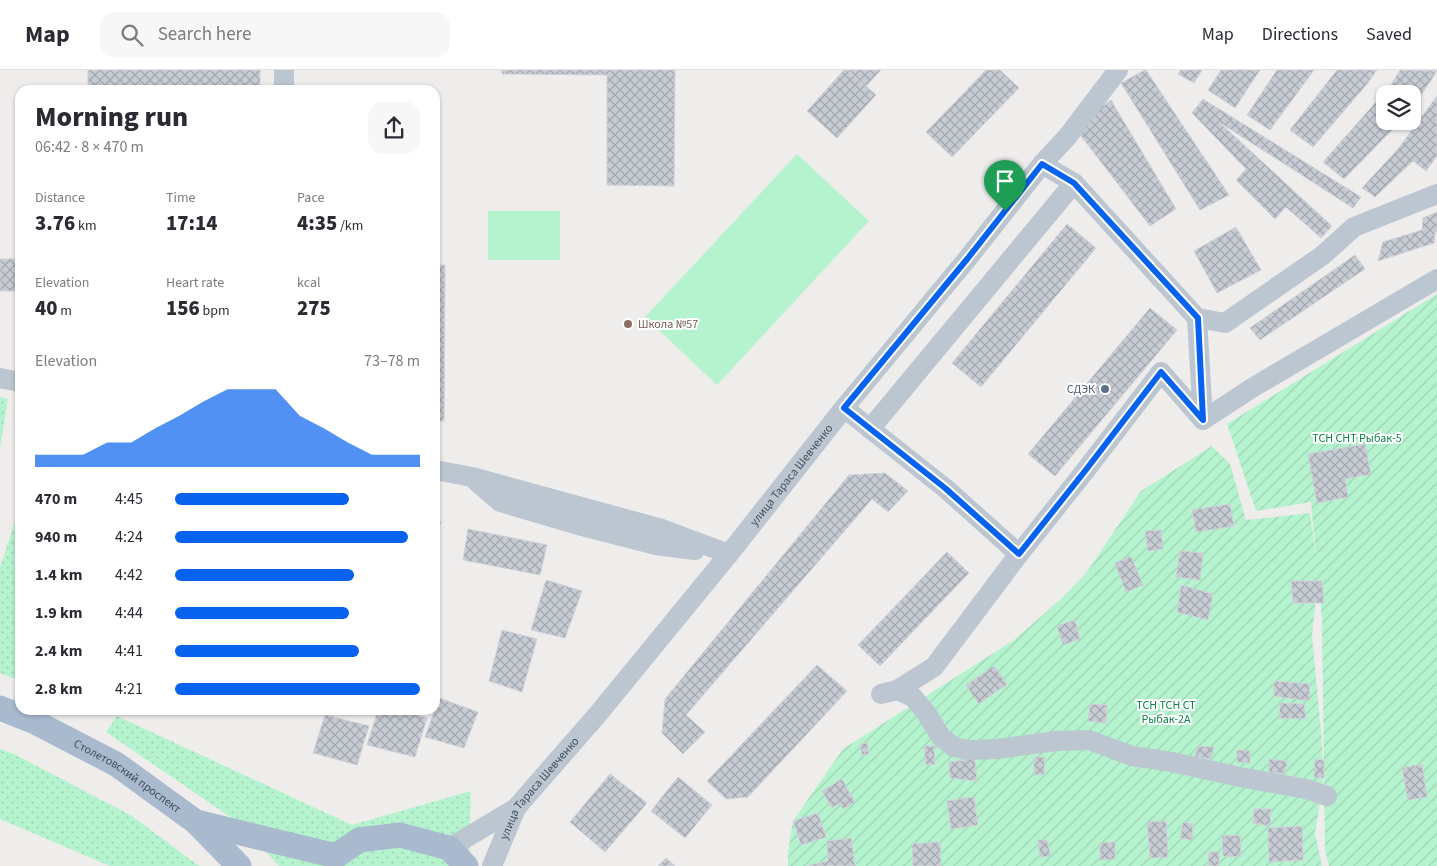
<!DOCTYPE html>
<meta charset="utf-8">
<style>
body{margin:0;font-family:"Source Sans 3",sans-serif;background:#f7f7f7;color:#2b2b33;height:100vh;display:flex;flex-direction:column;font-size:19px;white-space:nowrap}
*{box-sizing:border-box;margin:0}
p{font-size:16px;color:#7c7c81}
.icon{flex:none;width:28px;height:28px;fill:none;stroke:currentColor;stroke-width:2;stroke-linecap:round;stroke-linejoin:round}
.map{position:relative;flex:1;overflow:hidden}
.sheet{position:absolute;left:15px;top:15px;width:425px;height:630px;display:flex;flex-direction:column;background:#fff;border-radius:15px;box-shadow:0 1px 4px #0004}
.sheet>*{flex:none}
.fabs{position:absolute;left:1376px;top:15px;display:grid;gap:10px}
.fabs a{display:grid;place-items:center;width:45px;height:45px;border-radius:10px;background:#fff;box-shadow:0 1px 4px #0004;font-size:25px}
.pin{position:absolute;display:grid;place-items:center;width:42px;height:42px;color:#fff;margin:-51px -21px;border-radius:50% 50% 50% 0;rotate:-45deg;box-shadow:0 0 5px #0007}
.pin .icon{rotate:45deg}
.round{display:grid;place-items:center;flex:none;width:52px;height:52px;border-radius:15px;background:#f7f7f7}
.headline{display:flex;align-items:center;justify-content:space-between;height:85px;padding:0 20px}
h1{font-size:28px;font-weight:800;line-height:38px}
.metrics{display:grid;grid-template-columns:repeat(3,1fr);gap:8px;height:85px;padding:5px 20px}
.metrics div{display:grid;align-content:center}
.metrics b{font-size:21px;font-weight:800}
.metrics small{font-size:14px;font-weight:400}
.metrics p{font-size:14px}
.chart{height:140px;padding:10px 20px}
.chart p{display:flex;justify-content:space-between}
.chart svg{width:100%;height:90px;margin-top:5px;fill:#0763ee;opacity:.7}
ul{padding:0 20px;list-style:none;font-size:16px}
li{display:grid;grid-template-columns:80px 60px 1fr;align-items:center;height:38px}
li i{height:12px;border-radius:6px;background:#0763ee}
header{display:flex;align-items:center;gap:30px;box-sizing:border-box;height:70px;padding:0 25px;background:#fff;border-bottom:1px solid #e1e1e2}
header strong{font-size:24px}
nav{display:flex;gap:28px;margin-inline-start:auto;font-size:18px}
.search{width:350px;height:45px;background:#f7f7f7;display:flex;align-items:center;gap:12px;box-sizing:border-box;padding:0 18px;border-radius:15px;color:#7c7c81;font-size:19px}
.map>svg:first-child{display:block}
</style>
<header>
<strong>Map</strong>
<div class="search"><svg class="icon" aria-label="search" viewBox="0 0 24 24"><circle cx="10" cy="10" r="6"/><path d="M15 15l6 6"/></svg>Search here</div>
<nav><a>Map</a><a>Directions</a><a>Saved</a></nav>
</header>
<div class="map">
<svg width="1437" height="796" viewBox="0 0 1437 796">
<defs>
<pattern id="grass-dots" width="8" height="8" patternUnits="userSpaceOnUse" patternTransform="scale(1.25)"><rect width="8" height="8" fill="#b5f3cf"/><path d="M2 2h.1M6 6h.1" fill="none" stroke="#9dd2b4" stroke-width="1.8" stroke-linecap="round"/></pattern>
<pattern id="garden-furrows" width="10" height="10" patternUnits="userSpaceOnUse" patternTransform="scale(1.25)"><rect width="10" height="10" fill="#b5f3cf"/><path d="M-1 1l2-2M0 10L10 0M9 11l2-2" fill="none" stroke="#9dd2b4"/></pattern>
<pattern id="building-cross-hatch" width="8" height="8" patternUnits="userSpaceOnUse" patternTransform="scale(1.25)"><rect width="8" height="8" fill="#c7cbd3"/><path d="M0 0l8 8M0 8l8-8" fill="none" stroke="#a3a7ae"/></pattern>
</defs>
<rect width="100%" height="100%" fill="#efecec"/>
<!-- grass -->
<g fill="url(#grass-dots)">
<polygon points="0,327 8,329 0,378"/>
<polygon points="20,437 20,611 0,603 0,497"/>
<polygon points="117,646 352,755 471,721 469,796 279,796 239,753 106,662"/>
<polygon points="0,679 14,684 132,746 199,796 110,796 0,749"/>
</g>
<!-- garden -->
<polygon fill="url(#garden-furrows)" points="1437,224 1437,796 1329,796 1325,781 1322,548 1318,509 1312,566 1322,671 1323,716 1315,763 1322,796 788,796 788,782 793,751 843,679 1014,570 1062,528 1087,502 1141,421 1212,376 1230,394 1246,450 1310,443 1316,486 1311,432 1256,441 1227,354"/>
<!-- pitch -->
<g fill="#b5f3cf">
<polygon points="797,84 869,151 717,315 645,247"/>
<rect x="488" y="141" width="72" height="49"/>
</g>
<!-- building -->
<g fill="url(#building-cross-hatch)" stroke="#cfd2d9">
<polygon points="88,0 260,0 260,20 88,19"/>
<polygon points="502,0 675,0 674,116 607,115 607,5 502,4"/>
<polygon points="844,0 848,0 876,25 837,68 807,41"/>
<polygon points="848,0 881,0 866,16"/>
<polygon points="986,0 1000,0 1019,18 952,87 926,62"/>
<polygon points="1145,0 1146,0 1229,125 1200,140 1121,13"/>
<polygon points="1181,0 1202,0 1194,13 1178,4"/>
<polygon points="1221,0 1260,0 1235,38 1208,20"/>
<polygon points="1277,0 1314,0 1270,60 1247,45"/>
<polygon points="1337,0 1377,0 1367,14 1313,77 1290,60"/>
<polygon points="1400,0 1437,1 1412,39 1412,24 1385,24 1385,51 1401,51 1344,109 1323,92 1391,15"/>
<polygon points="1437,26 1437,86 1426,101 1413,91 1375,127 1362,118 1398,79"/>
<polygon points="1203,29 1361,127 1353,138 1219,52 1332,156 1321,168 1286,137 1275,149 1236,110 1246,99 1192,43"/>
<polygon points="1111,30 1176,139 1150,156 1075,58"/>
<polygon points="1437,142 1437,162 1435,163 1434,173 1378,191 1383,172 1422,160 1423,148"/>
<polygon points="1067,154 1096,178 981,317 952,293"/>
<polygon points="1236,157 1261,200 1217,223 1194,181"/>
<polygon points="1355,185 1365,199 1260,270 1250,258"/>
<rect x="0" y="189" width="20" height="32"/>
<polygon points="435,195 445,195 444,351 435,351"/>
<polygon points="1150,238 1177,260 1055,406 1028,384"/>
<polygon points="1365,374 1371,404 1345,409 1348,427 1317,433 1308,384"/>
<polygon points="885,403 908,421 888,442 872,429 686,645 705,662 683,684 662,663 665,629 849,405"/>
<polygon points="1230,434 1234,456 1196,462 1192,440"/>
<polygon points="435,450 441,452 435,466"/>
<polygon points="468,459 547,475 540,505 463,490"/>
<polygon points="1161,460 1163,479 1148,481 1145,461"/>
<polygon points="1180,481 1203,483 1200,510 1176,507"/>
<polygon points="947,482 969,503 880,596 858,575"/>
<polygon points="1131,486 1143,515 1126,522 1115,493"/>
<polygon points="546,510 582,521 565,568 531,560"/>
<polygon points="1291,511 1322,511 1324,533 1293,533"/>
<polygon points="1181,515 1213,524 1208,550 1177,542"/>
<polygon points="1075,550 1080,569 1063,575 1057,556"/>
<polygon points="502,560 537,569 522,622 489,611"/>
<polygon points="817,595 847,621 748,727 726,729 707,711"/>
<polygon points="994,596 1007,614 979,634 966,615"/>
<polygon points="1274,611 1310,614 1309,631 1274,626"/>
<polygon points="439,628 478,642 464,678 425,667"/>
<polygon points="1280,633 1304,634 1306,649 1279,648"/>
<polygon points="1090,634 1107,635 1106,653 1088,651"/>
<polygon points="378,640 398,640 427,648 415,687 367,675"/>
<polygon points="325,645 369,656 357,695 313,683"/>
<polygon points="867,673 869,684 862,685 860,674"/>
<polygon points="924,676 934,676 935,694 926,695"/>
<polygon points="1198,676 1214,677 1211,689 1195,687"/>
<polygon points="1237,680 1250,681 1250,693 1237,692"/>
<polygon points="1034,687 1045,687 1044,704 1034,705"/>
<polygon points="975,689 977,711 950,708 949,692"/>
<polygon points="1269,689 1287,691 1285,704 1269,702"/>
<polygon points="1315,689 1324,690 1324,708 1314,707"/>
<polygon points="1422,694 1427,727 1408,730 1402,698"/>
<polygon points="610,704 647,733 605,782 570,752"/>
<polygon points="678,707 712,735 685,768 651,741"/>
<polygon points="842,709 855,732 843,739 839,733 832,738 822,721"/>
<polygon points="974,727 978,755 951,759 947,731"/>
<polygon points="1254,739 1271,739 1270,756 1253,753"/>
<polygon points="818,743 826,767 801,775 793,751"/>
<polygon points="1166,751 1168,787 1150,788 1147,752"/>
<polygon points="1183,752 1193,754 1192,770 1180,768"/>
<polygon points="1302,756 1303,790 1269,792 1268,758"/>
<polygon points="1240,765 1241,787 1223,786 1222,766"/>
<polygon points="851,768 855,796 809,796 809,795 828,791 827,771"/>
<polygon points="1038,770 1047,770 1051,786 1040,787"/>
<polygon points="940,772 941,796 913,796 912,774"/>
<polygon points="1115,772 1115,789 1100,790 1100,773"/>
<polygon points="1209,782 1219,782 1219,796 1208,796"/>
<polygon points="666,788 675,796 658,796"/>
</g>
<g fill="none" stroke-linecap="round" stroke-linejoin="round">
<!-- minor -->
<g stroke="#bbc6d1" stroke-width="20">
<polyline points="284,20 284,0"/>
<polyline points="1197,248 1225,253 1323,185 1354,157 1437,124"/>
<polyline points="0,308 20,312"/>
<polyline points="844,338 945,418 1019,484"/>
<polyline points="1203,350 1252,318 1437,209"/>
<polyline points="870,359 1074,113"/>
<polyline points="435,400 472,407 662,459 729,484"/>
<polyline points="476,411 500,432 578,455 656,475 695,480"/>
<polyline points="897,620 913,627 927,644 941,667 954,677 968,680 997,679 1056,671 1089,670 1132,686 1172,692 1240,707 1306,719 1327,726"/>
<polyline points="881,624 897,620 934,597 1019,484 1085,401 1161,302 1203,350 1197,248 1074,113 1042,94"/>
<polyline points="449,778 516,738"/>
<path id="s1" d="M492 796 516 738 598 644 729 484 844 338 968 188 1042 94 1068 66 1118 0"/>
</g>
<!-- major -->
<g stroke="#a9bacf" stroke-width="25">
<path id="s2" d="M0 638 35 652 116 694 196 752 239 796"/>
<polyline points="196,752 336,786 359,770 400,765 449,778 466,796"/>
</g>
</g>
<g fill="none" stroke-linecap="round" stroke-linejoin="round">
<defs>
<polygon id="route" points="1042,94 1074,113 1198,248 1203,350 1161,302 1085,401 1019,484 945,418 844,338 968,188"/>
</defs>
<!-- route casing -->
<use href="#route" stroke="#fff" stroke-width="10"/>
<!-- route -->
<use href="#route" stroke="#0763ee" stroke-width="6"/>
</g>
<!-- markers -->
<circle fill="#8d6e63" stroke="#fff" stroke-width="2" cx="628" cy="254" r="5"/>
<circle fill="#5c6f8a" stroke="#fff" stroke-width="2" cx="1105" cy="319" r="5"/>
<g text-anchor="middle" stroke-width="4" stroke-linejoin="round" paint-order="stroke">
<!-- education labels -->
<g font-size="12" fill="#785e54" stroke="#fff" text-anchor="start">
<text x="638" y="258">Школа №57</text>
</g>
<!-- service labels -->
<g font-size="12" fill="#4e5e75" stroke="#fff" text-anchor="end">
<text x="1095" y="323">СДЭК</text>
</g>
<!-- park labels -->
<g font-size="12" fill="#0d834d" stroke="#fff">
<text x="1357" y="372">ТСН СНТ Рыбак-5</text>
<text x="1166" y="639">ТСН ТСН СТ<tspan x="1166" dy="14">Рыбак-2А</tspan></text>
</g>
<!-- street labels -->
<g font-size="12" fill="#434f5b" stroke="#fff">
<text dy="4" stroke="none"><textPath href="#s1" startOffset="495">улица Тараса Шевченко</textPath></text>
<text dy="4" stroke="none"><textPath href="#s2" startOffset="145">Столетовский проспект</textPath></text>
<text dy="4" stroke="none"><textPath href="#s1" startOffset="92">улица Тараса Шевченко</textPath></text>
</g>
</g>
</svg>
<div class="fabs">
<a><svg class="icon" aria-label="layers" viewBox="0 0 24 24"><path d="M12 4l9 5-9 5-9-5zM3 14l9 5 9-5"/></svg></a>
</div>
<div class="pin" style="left:1005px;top:141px;background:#1e9e55"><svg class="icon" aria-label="arrive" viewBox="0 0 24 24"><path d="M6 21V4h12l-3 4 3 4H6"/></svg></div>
<section class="sheet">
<div class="headline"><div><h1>Morning run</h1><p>06:42 · 8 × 470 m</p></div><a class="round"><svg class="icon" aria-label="share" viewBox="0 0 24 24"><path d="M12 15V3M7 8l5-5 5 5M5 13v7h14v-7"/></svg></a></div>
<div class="metrics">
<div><p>Distance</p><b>3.76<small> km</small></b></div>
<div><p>Time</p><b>17:14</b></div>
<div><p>Pace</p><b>4:35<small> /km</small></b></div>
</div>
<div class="metrics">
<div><p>Elevation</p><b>40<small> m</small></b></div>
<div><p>Heart rate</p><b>156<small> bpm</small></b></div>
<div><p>kcal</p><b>275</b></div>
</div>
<div class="chart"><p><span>Elevation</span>73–78 m</p>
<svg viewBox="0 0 160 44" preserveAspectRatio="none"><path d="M0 44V38L10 38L20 38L30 32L40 32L50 25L60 19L70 12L80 6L90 6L100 6L110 19L120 25L130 32L140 38L150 38L160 38V44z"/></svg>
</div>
<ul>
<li><b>470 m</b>4:45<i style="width:71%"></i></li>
<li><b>940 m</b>4:24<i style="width:95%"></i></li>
<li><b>1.4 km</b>4:42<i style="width:73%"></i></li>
<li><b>1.9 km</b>4:44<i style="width:71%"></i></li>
<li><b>2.4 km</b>4:41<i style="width:75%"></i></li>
<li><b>2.8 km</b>4:21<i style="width:100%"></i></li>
</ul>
</section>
</div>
